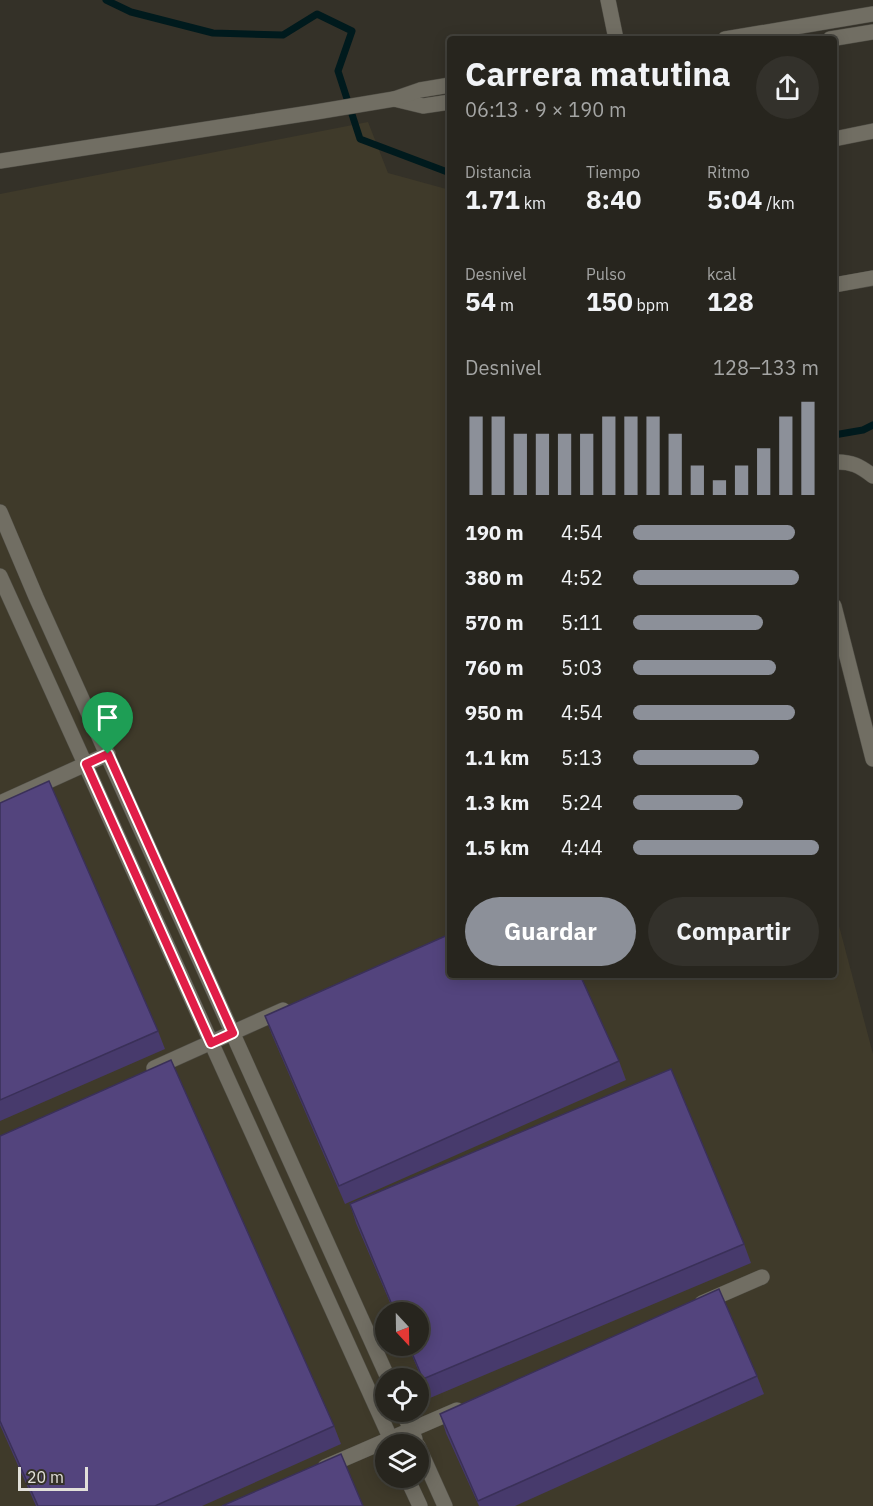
<!DOCTYPE html>
<html lang="es">
<meta charset="utf-8">
<style>
body{margin:0;font-family:"IBM Plex Sans",sans-serif;background:#33312b;color:#f1f3f6;height:100vh;display:flex;flex-direction:column;font-size:22px;white-space:nowrap}
*{box-sizing:border-box;margin:0}
p{font-size:20px;color:#a4a5a4}
.icon{flex:none;width:33px;height:33px;fill:none;stroke:currentColor;stroke-width:2;stroke-linecap:round;stroke-linejoin:round}
.map{position:relative;flex:1;overflow:hidden}
.drawer{position:absolute;left:447px;top:36px;width:390px;height:942px;display:flex;flex-direction:column;background:#27251e;border-radius:6px;box-shadow:0 3px 15px #0003,0 0 0 2px #43423c}
.drawer>*{flex:none}
.needle{width:39px;rotate:158deg}
.controls{position:absolute;left:375px;top:1302px;display:grid;gap:12px}
.controls a{display:grid;place-items:center;width:54px;height:54px;border-radius:50%;background:#27251e;box-shadow:0 3px 15px #0003,0 0 0 2px #43423c;font-size:30px}
.scale{position:absolute;left:18px;bottom:15px;width:70px;box-sizing:border-box;padding-left:6px;border:3px solid #e2e0da;border-top:0;font-size:16px;line-height:21px;white-space:nowrap;color:#e2e0da;-webkit-text-stroke:4px #343128;paint-order:stroke}
.pin{position:absolute;display:grid;place-items:center;width:51px;height:51px;color:#fff;margin:-62px -26px;border-radius:50% 50% 50% 0;rotate:-45deg;box-shadow:0 0 6px #0007}
.pin .icon{rotate:45deg}
.round{display:grid;place-items:center;flex:none;width:63px;height:63px;border-radius:32px;background:#33312b}
.headline{display:flex;align-items:center;justify-content:space-between;height:102px;padding:0 18px}
h1{font-size:33px;font-weight:700;line-height:45px}
.metrics{display:grid;grid-template-columns:repeat(3,1fr);gap:9px;height:102px;padding:6px 18px}
.metrics div{display:grid;align-content:center}
.metrics b{font-size:26px;font-weight:700}
.metrics small{font-size:16px;font-weight:400}
.metrics p{font-size:16px}
.chart{height:168px;padding:12px 18px}
.chart p{display:flex;justify-content:space-between}
.chart svg{width:100%;height:108px;margin-top:6px;stroke:#8c9099;stroke-width:6}
.button{display:flex;gap:12px;margin-top:auto;padding:12px 18px}
.button a{flex:1;height:69px;border-radius:36px;background:#8c9099;color:#fff;font-size:24px;font-weight:700;line-height:69px;text-align:center}
.button a+a{background:#33312b;color:#f1f3f6}
ul{padding:0 18px;list-style:none;font-size:20px}
li{display:grid;grid-template-columns:96px 72px 1fr;align-items:center;height:45px}
li i{height:15px;border-radius:8px;background:#8c9099}
.map>svg:first-child{display:block}
</style>
<div class="map">
<svg width="873" height="1506" viewBox="0 0 873 1506">
<rect width="100%" height="100%" fill="#343128"/>
<!-- built -->
<path fill="#3f3a2a" fill-rule="evenodd" d="M368 122 388 173 450 190V975H834V907L873 1054V1506H0V194ZM386 1312H418V1346H386ZM386 1378H418V1412H386ZM386 1444H418V1478H386Z"/>
<g fill="none" stroke-linecap="round" stroke-linejoin="round">
<!-- stream -->
<g stroke="#001a1d" stroke-width="7">
<polyline points="106,0 131,12 213,33 283,35 317,14 352,31 338,71 360,139 450,173"/>
<polyline points="834,435 863,430 873,425"/>
</g>
<defs>
<g id="minor">
<polyline points="608,0 616,39"/>
<polyline points="725,39 873,14"/>
<polyline points="830,39 873,32"/>
<polyline points="394,99 423,106 450,102"/>
<polyline points="834,139 873,131"/>
<polyline points="0,161 316,112 394,99 420,90 450,85"/>
<polyline points="834,285 873,278"/>
<path d="M834 462C851 461 860 466 873 476"/>
<polyline points="0,512 36,597 388,1378"/>
<polyline points="0,576 393,1444"/>
<polyline points="834,606 873,759"/>
<polyline points="0,803 108,754"/>
<polyline points="154,1068 283,1010"/>
<polyline points="702,1303 762,1277"/>
<polyline points="403,1412 415,1439"/>
<polyline points="418,1446 445,1506"/>
<polyline points="325,1467 457,1410"/>
<polyline points="407,1478 420,1506"/>
</g>
</defs>
<!-- minor casing -->
<use href="#minor" stroke="#4f4d45" stroke-width="16"/>
<!-- minor -->
<use href="#minor" stroke="#716e63" stroke-width="15"/>
</g>
<!-- wall -->
<g fill="#473a6c">
<polygon points="0,803 158,1031 165,1049 0,1121"/>
<polygon points="265,1016 619,1061 626,1080 345,1204 272,1035"/>
<polygon points="0,1136 334,1426 341,1444 202,1506 36,1506 0,1425"/>
<polygon points="350,1204 744,1244 751,1263 430,1398 408,1346 418,1346 418,1312 394,1312 356,1223"/>
<polygon points="757,1376 764,1394 515,1506 479,1506 446,1433 440,1414"/>
</g>
<!-- building -->
<g fill="#53447d" stroke="#3a3058" stroke-width="1.5">
<polygon points="49,781 158,1031 0,1100 0,803"/>
<polygon points="450,934 450,975 580,975 619,1061 339,1186 265,1016"/>
<polygon points="171,1060 334,1426 155,1506 38,1506 0,1421 0,1136"/>
<polygon points="671,1069 744,1244 423,1379 409,1346 418,1346 418,1312 395,1312 350,1204"/>
<polygon points="719,1289 757,1376 478,1501 440,1414"/>
<polygon points="341,1454 363,1506 222,1506"/>
</g>
<g fill="none" stroke-linecap="round" stroke-linejoin="round">
<defs>
<polygon id="route" points="108,754 233,1033 211,1043 86,764"/>
</defs>
<!-- route casing -->
<use href="#route" stroke="#fff" stroke-width="12"/>
<!-- route -->
<use href="#route" stroke="#e11d48" stroke-width="8"/>
</g>
</svg>
<div class="controls">
<a><svg class="needle" viewBox="-14 -14 28 28"><path d="M0-13l5 13h-10z" fill="#e53935"/><path d="M0 13l5-13h-10z" fill="#a4a5a4"/></svg></a>
<a><svg class="icon" aria-label="locate" viewBox="0 0 24 24"><circle cx="12" cy="12" r="6"/><path d="M12 2v4M12 18v4M2 12h4M18 12h4"/></svg></a>
<a><svg class="icon" aria-label="layers" viewBox="0 0 24 24"><path d="M12 4l9 5-9 5-9-5zM3 14l9 5 9-5"/></svg></a>
</div>
<div class="scale">20 m</div>
<div class="pin" style="left:108px;top:754px;background:#1e9e55"><svg class="icon" aria-label="arrive" viewBox="0 0 24 24"><path d="M6 21V4h12l-3 4 3 4H6"/></svg></div>
<section class="drawer">
<div class="headline"><div><h1>Carrera matutina</h1><p>06:13 · 9 × 190 m</p></div><a class="round"><svg class="icon" aria-label="share" viewBox="0 0 24 24"><path d="M12 15V3M7 8l5-5 5 5M5 13v7h14v-7"/></svg></a></div>
<div class="metrics">
<div><p>Distancia</p><b>1.71<small> km</small></b></div>
<div><p>Tiempo</p><b>8:40</b></div>
<div><p>Ritmo</p><b>5:04<small> /km</small></b></div>
</div>
<div class="metrics">
<div><p>Desnivel</p><b>54<small> m</small></b></div>
<div><p>Pulso</p><b>150<small> bpm</small></b></div>
<div><p>kcal</p><b>128</b></div>
</div>
<div class="chart"><p><span>Desnivel</span>128–133 m</p>
<svg viewBox="0 0 160 44" preserveAspectRatio="none"><path d="M5 44V12M15 44V12M25 44V19M35 44V19M45 44V19M55 44V19M65 44V12M75 44V12M85 44V12M95 44V19M105 44V32M115 44V38M125 44V32M135 44V25M145 44V12M155 44V6"/></svg>
</div>
<ul>
<li><b>190 m</b>4:54<i style="width:87%"></i></li>
<li><b>380 m</b>4:52<i style="width:89%"></i></li>
<li><b>570 m</b>5:11<i style="width:70%"></i></li>
<li><b>760 m</b>5:03<i style="width:77%"></i></li>
<li><b>950 m</b>4:54<i style="width:87%"></i></li>
<li><b>1.1 km</b>5:13<i style="width:68%"></i></li>
<li><b>1.3 km</b>5:24<i style="width:59%"></i></li>
<li><b>1.5 km</b>4:44<i style="width:100%"></i></li>
</ul>
<div class="button"><a>Guardar</a><a>Compartir</a></div>
</section>
</div>
